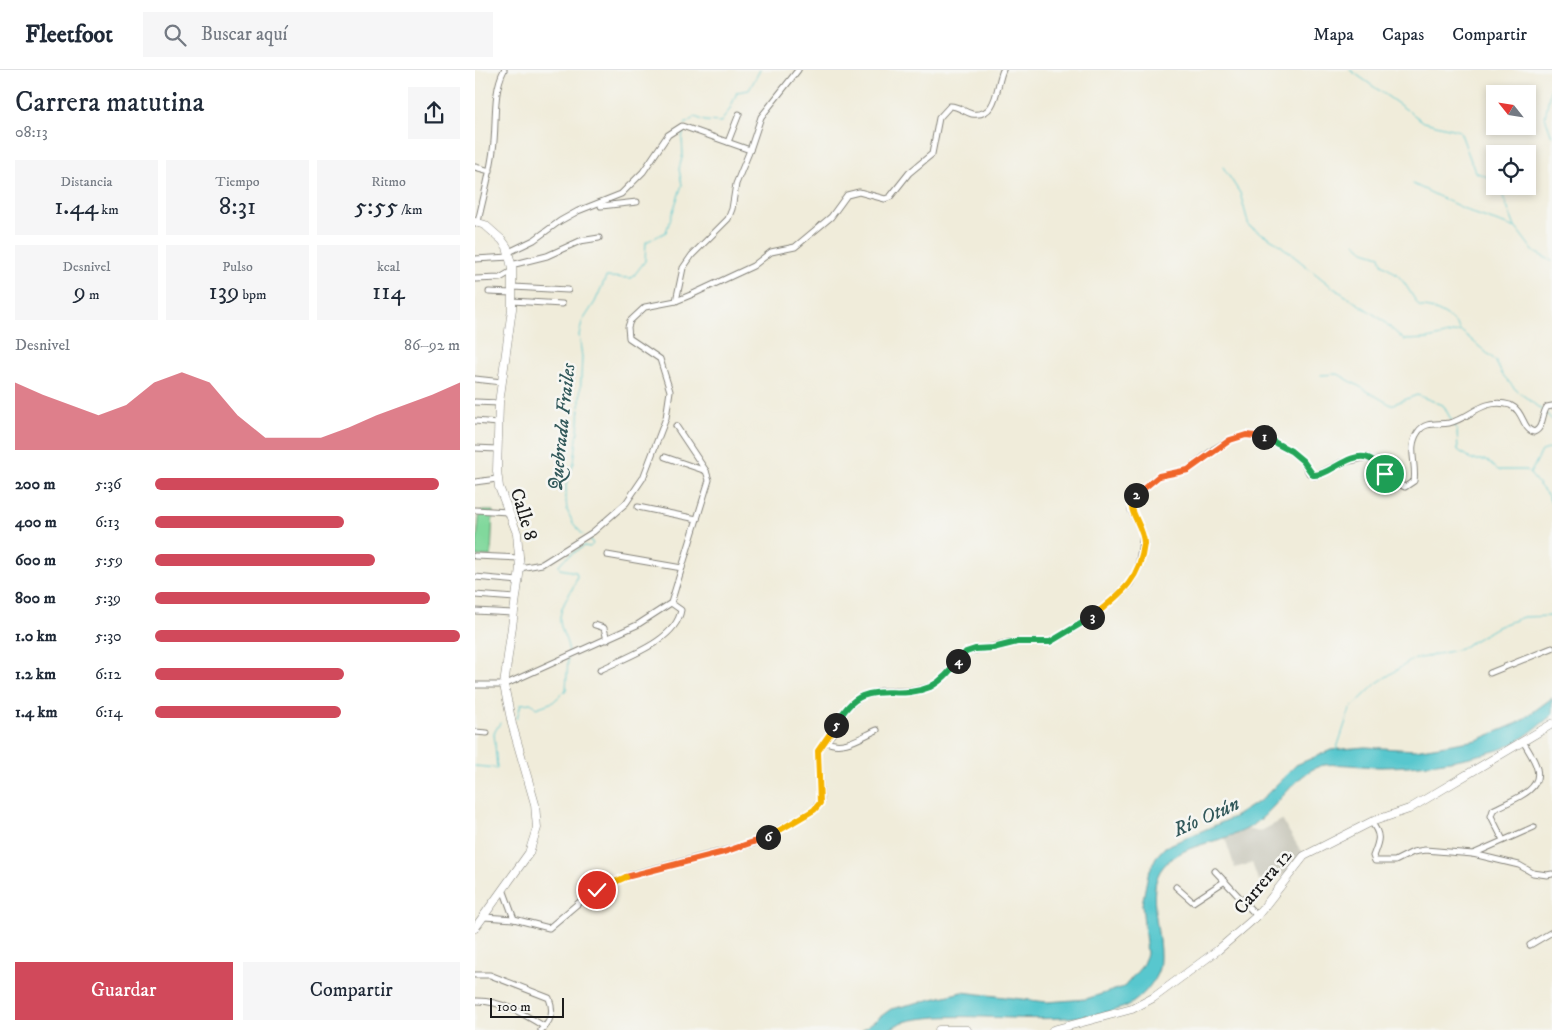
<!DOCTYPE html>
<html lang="es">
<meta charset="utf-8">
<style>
body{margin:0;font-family:"IM FELL DW Pica",serif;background:#f6f6f7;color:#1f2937;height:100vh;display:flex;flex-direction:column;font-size:19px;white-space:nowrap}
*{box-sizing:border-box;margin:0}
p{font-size:16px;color:#747a83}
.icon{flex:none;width:28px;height:28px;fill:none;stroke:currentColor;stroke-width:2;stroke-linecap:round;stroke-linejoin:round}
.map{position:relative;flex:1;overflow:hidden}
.sheet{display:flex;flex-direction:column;background:#fff;width:475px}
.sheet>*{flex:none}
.needle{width:32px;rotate:300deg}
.buttons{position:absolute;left:1011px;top:15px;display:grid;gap:10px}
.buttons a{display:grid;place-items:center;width:50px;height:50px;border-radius:0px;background:#fff;box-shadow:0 2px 8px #0003;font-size:25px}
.scale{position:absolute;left:15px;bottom:12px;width:74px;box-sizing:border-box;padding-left:5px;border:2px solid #1c1c1c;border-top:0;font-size:14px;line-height:18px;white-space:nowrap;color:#1c1c1c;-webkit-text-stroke:4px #f6f6f2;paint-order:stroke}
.pin{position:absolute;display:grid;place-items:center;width:42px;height:42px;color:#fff;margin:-21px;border:2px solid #fff;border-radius:50%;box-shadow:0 1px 5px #0007}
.km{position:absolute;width:25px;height:25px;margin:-12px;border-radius:50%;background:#222;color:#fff;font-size:14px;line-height:25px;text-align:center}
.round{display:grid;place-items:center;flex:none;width:52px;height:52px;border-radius:0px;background:#f6f6f7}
.summary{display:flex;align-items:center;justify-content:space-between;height:85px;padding:0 15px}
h1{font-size:28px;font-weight:600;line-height:38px}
.stats{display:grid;grid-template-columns:repeat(3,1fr);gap:8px;height:85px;padding:5px 15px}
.stats div{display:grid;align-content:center;border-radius:0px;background:#f6f6f7;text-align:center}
.stats b{font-size:25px;font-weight:600}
.stats small{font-size:14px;font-weight:400}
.stats p{font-size:14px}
.chart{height:140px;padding:10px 15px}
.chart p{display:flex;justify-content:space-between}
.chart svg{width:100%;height:90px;margin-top:5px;fill:#d1495b;opacity:.7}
.cta{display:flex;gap:10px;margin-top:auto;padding:10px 15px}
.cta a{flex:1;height:58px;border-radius:0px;background:#d1495b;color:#fff;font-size:20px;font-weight:600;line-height:58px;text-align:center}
.cta a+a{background:#f6f6f7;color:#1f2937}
ul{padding:0 15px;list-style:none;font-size:16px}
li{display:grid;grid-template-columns:80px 60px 1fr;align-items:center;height:38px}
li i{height:12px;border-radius:6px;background:#d1495b}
header{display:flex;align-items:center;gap:30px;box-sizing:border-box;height:70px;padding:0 25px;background:#fff;border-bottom:1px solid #e0e1e3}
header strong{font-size:24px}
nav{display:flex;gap:28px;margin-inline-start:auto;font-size:18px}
.search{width:350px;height:45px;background:#f6f6f7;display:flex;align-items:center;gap:12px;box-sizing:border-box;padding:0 18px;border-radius:0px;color:#747a83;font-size:19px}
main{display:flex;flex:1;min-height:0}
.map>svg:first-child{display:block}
</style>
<header>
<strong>Fleetfoot</strong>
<div class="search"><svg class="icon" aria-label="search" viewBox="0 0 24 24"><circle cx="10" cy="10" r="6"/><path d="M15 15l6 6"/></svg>Buscar aquí</div>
<nav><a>Mapa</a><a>Capas</a><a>Compartir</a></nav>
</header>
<main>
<section class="sheet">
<div class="summary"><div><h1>Carrera matutina</h1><p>08:13</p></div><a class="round"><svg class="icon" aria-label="share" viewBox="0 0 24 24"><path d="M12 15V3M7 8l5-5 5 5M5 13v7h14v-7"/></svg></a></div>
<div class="stats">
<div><p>Distancia</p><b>1.44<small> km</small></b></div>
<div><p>Tiempo</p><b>8:31</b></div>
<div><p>Ritmo</p><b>5:55<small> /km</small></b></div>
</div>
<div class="stats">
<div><p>Desnivel</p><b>9<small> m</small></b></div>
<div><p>Pulso</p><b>139<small> bpm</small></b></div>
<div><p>kcal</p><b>114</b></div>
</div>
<div class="chart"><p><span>Desnivel</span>86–92 m</p>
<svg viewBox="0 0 160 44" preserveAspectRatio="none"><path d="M0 44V11L10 17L20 22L30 27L40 22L50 11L60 6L70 11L80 27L90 38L100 38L110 38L120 33L130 27L140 22L150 17L160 11V44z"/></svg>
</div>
<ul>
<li><b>200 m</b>5:36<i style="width:93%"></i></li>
<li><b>400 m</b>6:13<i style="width:62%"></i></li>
<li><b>600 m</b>5:59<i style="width:72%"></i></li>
<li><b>800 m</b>5:39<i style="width:90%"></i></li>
<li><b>1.0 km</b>5:30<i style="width:100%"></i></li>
<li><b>1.2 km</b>6:12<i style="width:62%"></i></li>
<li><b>1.4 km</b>6:14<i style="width:61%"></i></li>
</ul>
<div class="cta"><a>Guardar</a><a>Compartir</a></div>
</section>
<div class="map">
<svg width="1077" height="960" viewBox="0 0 1077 960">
<rect width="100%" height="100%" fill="#f6f6f2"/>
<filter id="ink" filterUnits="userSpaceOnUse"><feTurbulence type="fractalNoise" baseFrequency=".02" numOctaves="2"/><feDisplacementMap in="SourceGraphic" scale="10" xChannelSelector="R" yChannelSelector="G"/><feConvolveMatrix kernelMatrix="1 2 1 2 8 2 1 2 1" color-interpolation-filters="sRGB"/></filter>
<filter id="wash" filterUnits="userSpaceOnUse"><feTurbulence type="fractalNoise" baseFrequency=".0096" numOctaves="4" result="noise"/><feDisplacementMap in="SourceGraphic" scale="20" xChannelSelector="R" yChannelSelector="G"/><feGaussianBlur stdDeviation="1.12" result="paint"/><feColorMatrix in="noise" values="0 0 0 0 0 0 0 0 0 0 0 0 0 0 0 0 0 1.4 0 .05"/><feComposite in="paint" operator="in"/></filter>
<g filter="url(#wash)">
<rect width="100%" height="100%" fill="#f0ecda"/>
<!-- industrial -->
<polygon fill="#c6c5b8" points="807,750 829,786 813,804 783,810 777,793 760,798 750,768 771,759 784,762"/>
<!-- green -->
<polygon fill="#81d89c" stroke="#4e7a5c" points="5,441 18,441 16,486 0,486"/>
<!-- water -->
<path fill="#59c7ce" stroke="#3a7275" d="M1077 628V645C1061 658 1043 674 1023 680 985 691 944 697 905 697 889 697 857 692 845 696 821 704 801 738 781 753 754 774 710 770 688 797 668 821 690 869 684 898 680 914 662 933 647 938 587 957 523 944 462 947 452 948 438 949 428 952 422 954 418 958 413 960 406 960 395 960 387 960L416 939 487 922 572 932 611 929 649 917 667 896 672 884 667 834 673 804 681 787 690 777 759 747 786 730 821 695 856 680 890 677 940 680 1002 670 1043 653Z"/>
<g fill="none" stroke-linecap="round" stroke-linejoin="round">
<!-- stream -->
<g stroke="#59c7ce" stroke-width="1">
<polyline points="875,0 949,52 985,61 1000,102 1020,110"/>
<polyline points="1077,12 1070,47 1077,66"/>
<polyline points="210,54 220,47 230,51 246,52 255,39 262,22 274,20 285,0"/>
<polyline points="748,97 765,123 774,156 800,171 857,217 906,249 929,270 953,269 986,261 1020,290 1027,304 1040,319 1068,341"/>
<polyline points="938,114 1000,144 1041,158 1059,182 1077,191"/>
<polyline points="1024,116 1040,157"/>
<path d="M880 173 889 181 905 186 907 194C930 207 931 218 945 237 958 236 980 248 985 260"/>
<polyline points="846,305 863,304 916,335 942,325 968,335 977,351"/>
<polyline points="1071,343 1077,350"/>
<polyline points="979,354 982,359 983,380 997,390 1012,390 1023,400 1052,400 1073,426 1077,435"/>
<polyline points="1055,404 1067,381 1077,378"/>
<polyline points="108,465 98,453 92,440 91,430 91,415 99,393 104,352 107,287 104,265 107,252 120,232 131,207 157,208 170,191 171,172 191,162 207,115 204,99 208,84 207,69 209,58"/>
<path d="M94 585C94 570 84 561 85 547 87 531 99 521 102 506L101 502 85 499 84 495 88 490 109 476 115 477 118 474 114 468"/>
<polyline points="42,648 46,634 56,633 61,638 78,632 91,620 93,589"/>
<polyline points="861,681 875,639 902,613 937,590 985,579 1022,557 1048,547 1077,546"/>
<polyline points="0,696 22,698 19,663 25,653"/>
</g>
</g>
</g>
<g filter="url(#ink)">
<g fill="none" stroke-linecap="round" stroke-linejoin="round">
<defs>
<g id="street">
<polyline points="253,72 264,44"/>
<polyline points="275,80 286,47 323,0"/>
<polyline points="0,97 15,101"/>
<polyline points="126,136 162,132"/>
<path d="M3 152C8 128 15 105 18 80 22 55 17 23 29 0"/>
<polyline points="34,182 59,170 85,151 103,141 146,124 168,102 193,65 207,56 275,80 261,114 257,139 253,149 217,185 208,198 201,231"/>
<polyline points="0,189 35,187"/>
<polyline points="36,195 72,186 105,171 124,168"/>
<polyline points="0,209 25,208 37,201"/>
<polyline points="38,217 93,220"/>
<polyline points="14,222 37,223"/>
<polyline points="37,231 87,234"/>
<polyline points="0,309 27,312"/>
<polyline points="0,332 24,333"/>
<polyline points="0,351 23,353"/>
<polyline points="201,356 231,401"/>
<polyline points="0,378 22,379"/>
<polyline points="0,412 22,409"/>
<polyline points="163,437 222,449"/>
<polyline points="0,440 33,442"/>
<polyline points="132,485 207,498"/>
<polyline points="0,486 45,488"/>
<path d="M45 498 67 494 118 462 151 433 168 408 191 348 195 321 185 289 154 268 153 257 155 251 170 237 201 231 218 224 278 196 296 182 320 177 356 147 372 125 384 122 410 129 415 127 434 103 457 84 464 48 475 36C484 36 489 42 497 44 523 48 521 15 528 0"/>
<polyline points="0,507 43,511"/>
<polyline points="0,525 40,528"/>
<polyline points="0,541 38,543"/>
<polyline points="120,555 129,558 132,570"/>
<path d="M125 600C151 587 201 571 206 540L196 533"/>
<polyline points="1015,603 1077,578"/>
<polyline points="0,615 29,615 162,555 196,533 234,410 231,401 190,387"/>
<polyline points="0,662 12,663"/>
<path d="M350 671C367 681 386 667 402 660"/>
<path d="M896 752C907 765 904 771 898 786L900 791H920L938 782 950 780 998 784 1044 795 1058 803 1072 805 1077 804"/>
<path d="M1028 770 1016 746 1018 740C1033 731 1068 722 1062 699 1060 689 1052 679 1048 671"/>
<polyline points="998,784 1059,757"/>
<polyline points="740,801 782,846"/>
<polyline points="701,817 718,832 750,811"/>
<polyline points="28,819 39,849"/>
<path d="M9 847 39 849 74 858 113 825 155 805 279 773 339 740 346 729 343 681 358 663 372 638 387 626 406 621H437L454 617 466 610 491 582 542 572H575L618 547 655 514 663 498 668 464 656 440 658 427 684 406 713 400 739 379 755 370 771 365 786 366 815 381 828 391 834 403 840 406 865 393 893 387 916 410 930 417 939 411C942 394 932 378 943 362 950 351 963 355 974 353 988 350 999 339 1012 335 1019 333 1028 333 1035 335 1049 341 1047 359 1059 362 1069 358 1066 345 1072 337L1077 336"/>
<polyline points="1055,875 1077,862"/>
<path d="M0 905H15L74 928C79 941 77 951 66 960"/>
<path d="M0 931C26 930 49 944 70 957"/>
</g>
<g id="secondary">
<polyline points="0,152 10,155 27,170 32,177 37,198 37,239 24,333 22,401 24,417 42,463 45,498 29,615 37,654 60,734 62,758 54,783 0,858"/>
<polyline points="464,960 492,960"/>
<polyline points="578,960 657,939 678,928 743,880 782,846 829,786 896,752 934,739 1077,654"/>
</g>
</defs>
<!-- street casing -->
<use href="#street" stroke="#86847b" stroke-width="7"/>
<!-- secondary casing -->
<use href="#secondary" stroke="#86847b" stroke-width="9"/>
<!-- street -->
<use href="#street" stroke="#fff" stroke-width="5"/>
<!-- secondary -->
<use href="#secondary" stroke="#fff" stroke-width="8"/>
</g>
</g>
<g fill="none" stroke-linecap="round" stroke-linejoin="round" filter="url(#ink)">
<defs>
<path id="split-1" d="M789 367 816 381 828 391 838 405C852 407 875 381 893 388 900 390 906 399 910 404"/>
<polyline id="split-2" points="661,425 684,406 713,400 755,370 771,365 789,367"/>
<path id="split-3" d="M617 547C644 525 665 511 669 474 670 456 647 436 661 425"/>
<polyline id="split-4" points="483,591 491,582 500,579 518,578 542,572 575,572 617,547"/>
<path id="split-5" d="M361 655C387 603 417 633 455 617 467 611 475 601 483 591"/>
<polyline id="split-6" points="293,767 339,740 345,733 343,681 361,655"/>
<polyline id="split-7" points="151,807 249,782 293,767"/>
<polyline id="split-8" points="122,820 151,807"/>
</defs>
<!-- split-1 casing -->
<use href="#split-1" stroke="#fff" stroke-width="10"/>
<!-- split-2 casing -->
<use href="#split-2" stroke="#fff" stroke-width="10"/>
<!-- split-3 casing -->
<use href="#split-3" stroke="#fff" stroke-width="10"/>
<!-- split-4 casing -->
<use href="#split-4" stroke="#fff" stroke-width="10"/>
<!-- split-5 casing -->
<use href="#split-5" stroke="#fff" stroke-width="10"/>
<!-- split-6 casing -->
<use href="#split-6" stroke="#fff" stroke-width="10"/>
<!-- split-7 casing -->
<use href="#split-7" stroke="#fff" stroke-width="10"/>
<!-- split-8 casing -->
<use href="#split-8" stroke="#fff" stroke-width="10"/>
<!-- split-1 -->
<use href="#split-1" stroke="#22a559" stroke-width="6"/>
<!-- split-2 -->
<use href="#split-2" stroke="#f0652b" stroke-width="6"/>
<!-- split-3 -->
<use href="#split-3" stroke="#f5b400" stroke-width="6"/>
<!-- split-4 -->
<use href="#split-4" stroke="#22a559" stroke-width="6"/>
<!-- split-5 -->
<use href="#split-5" stroke="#22a559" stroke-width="6"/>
<!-- split-6 -->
<use href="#split-6" stroke="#f5b400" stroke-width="6"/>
<!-- split-7 -->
<use href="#split-7" stroke="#f0652b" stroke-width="6"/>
<!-- split-8 -->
<use href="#split-8" stroke="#f5b400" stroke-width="6"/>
</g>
<g text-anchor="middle" stroke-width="5" stroke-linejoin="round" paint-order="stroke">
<!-- street labels -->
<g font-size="19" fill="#1c1c1c" stroke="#f6f6f2">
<text transform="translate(50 444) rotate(73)" y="7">Calle 8</text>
<text transform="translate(787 811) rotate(-50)" y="7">Carrera 12</text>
</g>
<!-- water labels -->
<g font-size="20" font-style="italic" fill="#31585a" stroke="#f6f6f2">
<text transform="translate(86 357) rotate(-84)" y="7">Quebrada Frailes</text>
<text transform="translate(731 746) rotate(-24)" y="7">Río Otún</text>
</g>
</g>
</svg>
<div class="buttons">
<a><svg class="needle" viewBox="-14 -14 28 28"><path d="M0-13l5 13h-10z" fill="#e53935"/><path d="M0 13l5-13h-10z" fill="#747a83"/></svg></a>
<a><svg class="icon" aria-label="locate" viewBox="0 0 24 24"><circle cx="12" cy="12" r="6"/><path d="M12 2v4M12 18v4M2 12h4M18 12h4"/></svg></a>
</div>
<div class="scale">100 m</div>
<div class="pin" style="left:910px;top:404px;background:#1e9e55"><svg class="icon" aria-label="arrive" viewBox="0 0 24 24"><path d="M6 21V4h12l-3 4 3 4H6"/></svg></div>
<div class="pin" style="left:122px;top:820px;background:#d93025"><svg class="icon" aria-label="check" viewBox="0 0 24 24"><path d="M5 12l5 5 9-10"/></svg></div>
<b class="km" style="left:789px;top:367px">1</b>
<b class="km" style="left:661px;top:425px">2</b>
<b class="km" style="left:617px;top:547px">3</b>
<b class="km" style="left:483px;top:591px">4</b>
<b class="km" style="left:361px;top:655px">5</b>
<b class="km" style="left:293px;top:767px">6</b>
</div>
</main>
